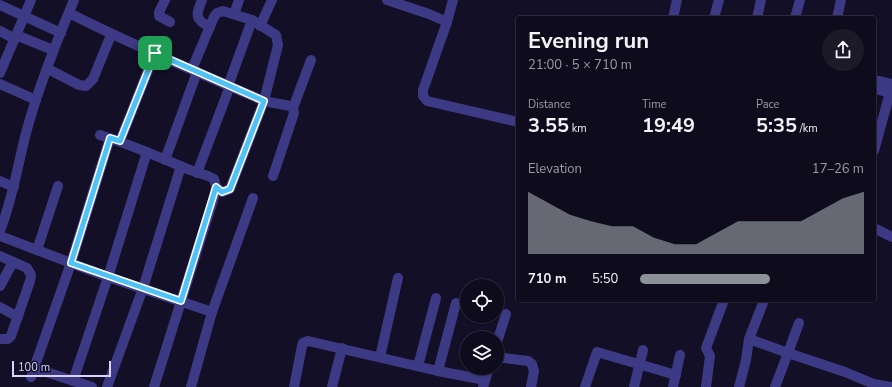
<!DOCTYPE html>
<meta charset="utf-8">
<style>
body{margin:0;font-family:"Nunito Sans",sans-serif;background:#1c1929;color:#f1f3f6;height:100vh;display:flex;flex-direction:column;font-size:15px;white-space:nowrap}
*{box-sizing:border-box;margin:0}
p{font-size:13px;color:#9b9ba3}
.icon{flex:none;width:22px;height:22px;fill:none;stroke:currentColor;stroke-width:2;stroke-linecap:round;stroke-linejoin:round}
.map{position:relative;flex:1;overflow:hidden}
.drawer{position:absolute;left:516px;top:16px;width:360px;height:286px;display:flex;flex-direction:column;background:#0e0b1c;border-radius:4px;box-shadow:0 1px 3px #0004,0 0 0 1px #2e2b3b}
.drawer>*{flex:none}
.fabs{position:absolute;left:460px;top:279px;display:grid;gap:8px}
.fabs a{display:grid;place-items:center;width:44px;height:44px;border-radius:50%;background:#0e0b1c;box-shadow:0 1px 3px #0004,0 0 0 1px #2e2b3b;font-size:20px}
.scale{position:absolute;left:12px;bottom:10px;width:99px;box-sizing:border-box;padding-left:4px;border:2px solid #d9d4ff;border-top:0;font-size:11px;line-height:14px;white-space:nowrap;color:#d9d4ff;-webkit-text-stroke:3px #130f26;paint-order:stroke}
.pin{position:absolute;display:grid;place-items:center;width:34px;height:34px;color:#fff;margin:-17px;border-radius:8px;box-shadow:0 2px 6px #0006}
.round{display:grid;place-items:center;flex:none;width:42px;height:42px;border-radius:21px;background:#1c1929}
.summary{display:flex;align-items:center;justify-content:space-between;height:68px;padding:0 12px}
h1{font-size:22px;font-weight:700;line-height:30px}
.figures{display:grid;grid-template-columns:repeat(3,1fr);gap:6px;height:68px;padding:4px 12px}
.figures div{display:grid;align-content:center}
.figures b{font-size:20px;font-weight:700}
.figures small{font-size:11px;font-weight:400}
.figures p{font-size:11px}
.chart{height:112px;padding:8px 12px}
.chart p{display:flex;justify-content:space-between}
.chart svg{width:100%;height:72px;margin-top:4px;fill:#8c9099;opacity:.7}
ul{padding:0 12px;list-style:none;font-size:13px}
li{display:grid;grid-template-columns:64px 48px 1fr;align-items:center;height:30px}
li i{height:10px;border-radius:5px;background:#8c9099}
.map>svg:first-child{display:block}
</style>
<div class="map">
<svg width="892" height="387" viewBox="0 0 892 387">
<rect width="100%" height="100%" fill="#130f26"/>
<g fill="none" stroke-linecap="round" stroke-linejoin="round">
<!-- minor -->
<g stroke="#3d3a85" stroke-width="10">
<polyline points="165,0 159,12 159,16 170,22"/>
<path d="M202 0C196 15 194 19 210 27"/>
<polyline points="387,0 429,14 447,22 423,90 423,96 427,101 518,122"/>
<polyline points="0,5 61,33"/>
<path d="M69 13C132 45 199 73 264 101L230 189 222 192 216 187"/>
<polyline points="234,14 239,0"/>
<polyline points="673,18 677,0"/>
<polyline points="714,18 719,0"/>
<polyline points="757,18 761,0"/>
<polyline points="795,18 800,0"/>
<polyline points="837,18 841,0"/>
<polyline points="447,22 453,0"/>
<polyline points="260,26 272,0"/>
<polyline points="0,31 15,39"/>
<polyline points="16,35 53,50"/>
<polyline points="48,69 79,85 86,86 93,79 111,35"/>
<polyline points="192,69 214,17 217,13 223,11 252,20 276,35 278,45 264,101 290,106 293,108 294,113 273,176"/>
<polyline points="0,73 31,0"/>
<polyline points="874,80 892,84"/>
<polyline points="0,84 36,100"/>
<polyline points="228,86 252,20"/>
<polyline points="874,88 892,94"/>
<polyline points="293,108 311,60"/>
<path d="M100 135C129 144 157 156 185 168 194 172 205 174 214 179L216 187 214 197 154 387"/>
<polyline points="120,141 155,53"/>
<polyline points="874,151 892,85"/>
<polyline points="165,160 197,72"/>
<polyline points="197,173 230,86"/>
<polyline points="0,181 14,187"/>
<polyline points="874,228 892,237"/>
<path d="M0 231C12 201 17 169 25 137 37 90 55 45 74 0"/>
<polyline points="0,236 108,277 212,312"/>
<polyline points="37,250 58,186"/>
<polyline points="0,256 27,268 31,275 30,281 11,336 8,339 0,339"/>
<polyline points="0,286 13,262"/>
<polyline points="0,307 18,317"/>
<polyline points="799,323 788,353 845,372 874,384 890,387"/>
<polyline points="749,339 763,303"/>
<polyline points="497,342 506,314"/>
<polyline points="380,357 398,278"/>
<polyline points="497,357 528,361 532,364 534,371 531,387"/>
<polyline points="418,366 436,298"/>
<polyline points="34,368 92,387"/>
<polyline points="438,371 456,303"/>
<polyline points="31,377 71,263 110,138"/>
<polyline points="73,381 108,277 147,152"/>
<polyline points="107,387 143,288 181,166"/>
<polyline points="191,387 212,312 253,198"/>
<polyline points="294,387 302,346 303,343 308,341 438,371 485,380"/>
<polyline points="332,387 342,348"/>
<polyline points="483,387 489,368"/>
<polyline points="585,387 597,352 676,375"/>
<polyline points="634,387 643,350"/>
<polyline points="673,387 680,355"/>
<polyline points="706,387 710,356 706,348 724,300"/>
<polyline points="739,387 746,360 749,339 788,353 775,387"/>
</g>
</g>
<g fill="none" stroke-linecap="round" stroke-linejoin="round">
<defs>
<polygon id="route" points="155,53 264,101 230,189 222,192 216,187 181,301 71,263 110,138 120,141"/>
</defs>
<!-- route casing -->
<use href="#route" stroke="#fff" stroke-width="8"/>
<!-- route -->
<use href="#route" stroke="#4fc3f7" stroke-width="5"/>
</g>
</svg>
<div class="fabs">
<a><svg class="icon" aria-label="locate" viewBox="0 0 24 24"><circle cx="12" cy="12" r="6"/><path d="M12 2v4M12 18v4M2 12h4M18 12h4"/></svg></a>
<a><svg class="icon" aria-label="layers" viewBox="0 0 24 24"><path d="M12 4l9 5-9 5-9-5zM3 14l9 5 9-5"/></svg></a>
</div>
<div class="scale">100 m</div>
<div class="pin" style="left:155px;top:53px;background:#1e9e55"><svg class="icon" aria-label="arrive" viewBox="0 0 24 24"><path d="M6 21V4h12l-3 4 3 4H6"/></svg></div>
<section class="drawer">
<div class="summary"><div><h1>Evening run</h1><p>21:00 · 5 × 710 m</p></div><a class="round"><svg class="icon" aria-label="share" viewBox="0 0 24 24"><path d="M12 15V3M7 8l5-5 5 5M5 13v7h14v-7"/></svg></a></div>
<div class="figures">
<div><p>Distance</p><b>3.55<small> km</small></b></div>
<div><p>Time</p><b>19:49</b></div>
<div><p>Pace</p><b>5:35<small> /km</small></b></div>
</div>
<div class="chart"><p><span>Elevation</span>17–26 m</p>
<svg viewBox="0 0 160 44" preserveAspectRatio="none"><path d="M0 44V6L10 13L20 20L30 24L40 27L50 27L60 34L70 38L80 38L90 31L100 24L110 24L120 24L130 24L140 17L150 10L160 6V44z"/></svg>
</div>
<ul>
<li><b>710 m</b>5:50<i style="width:58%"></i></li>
</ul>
</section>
</div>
